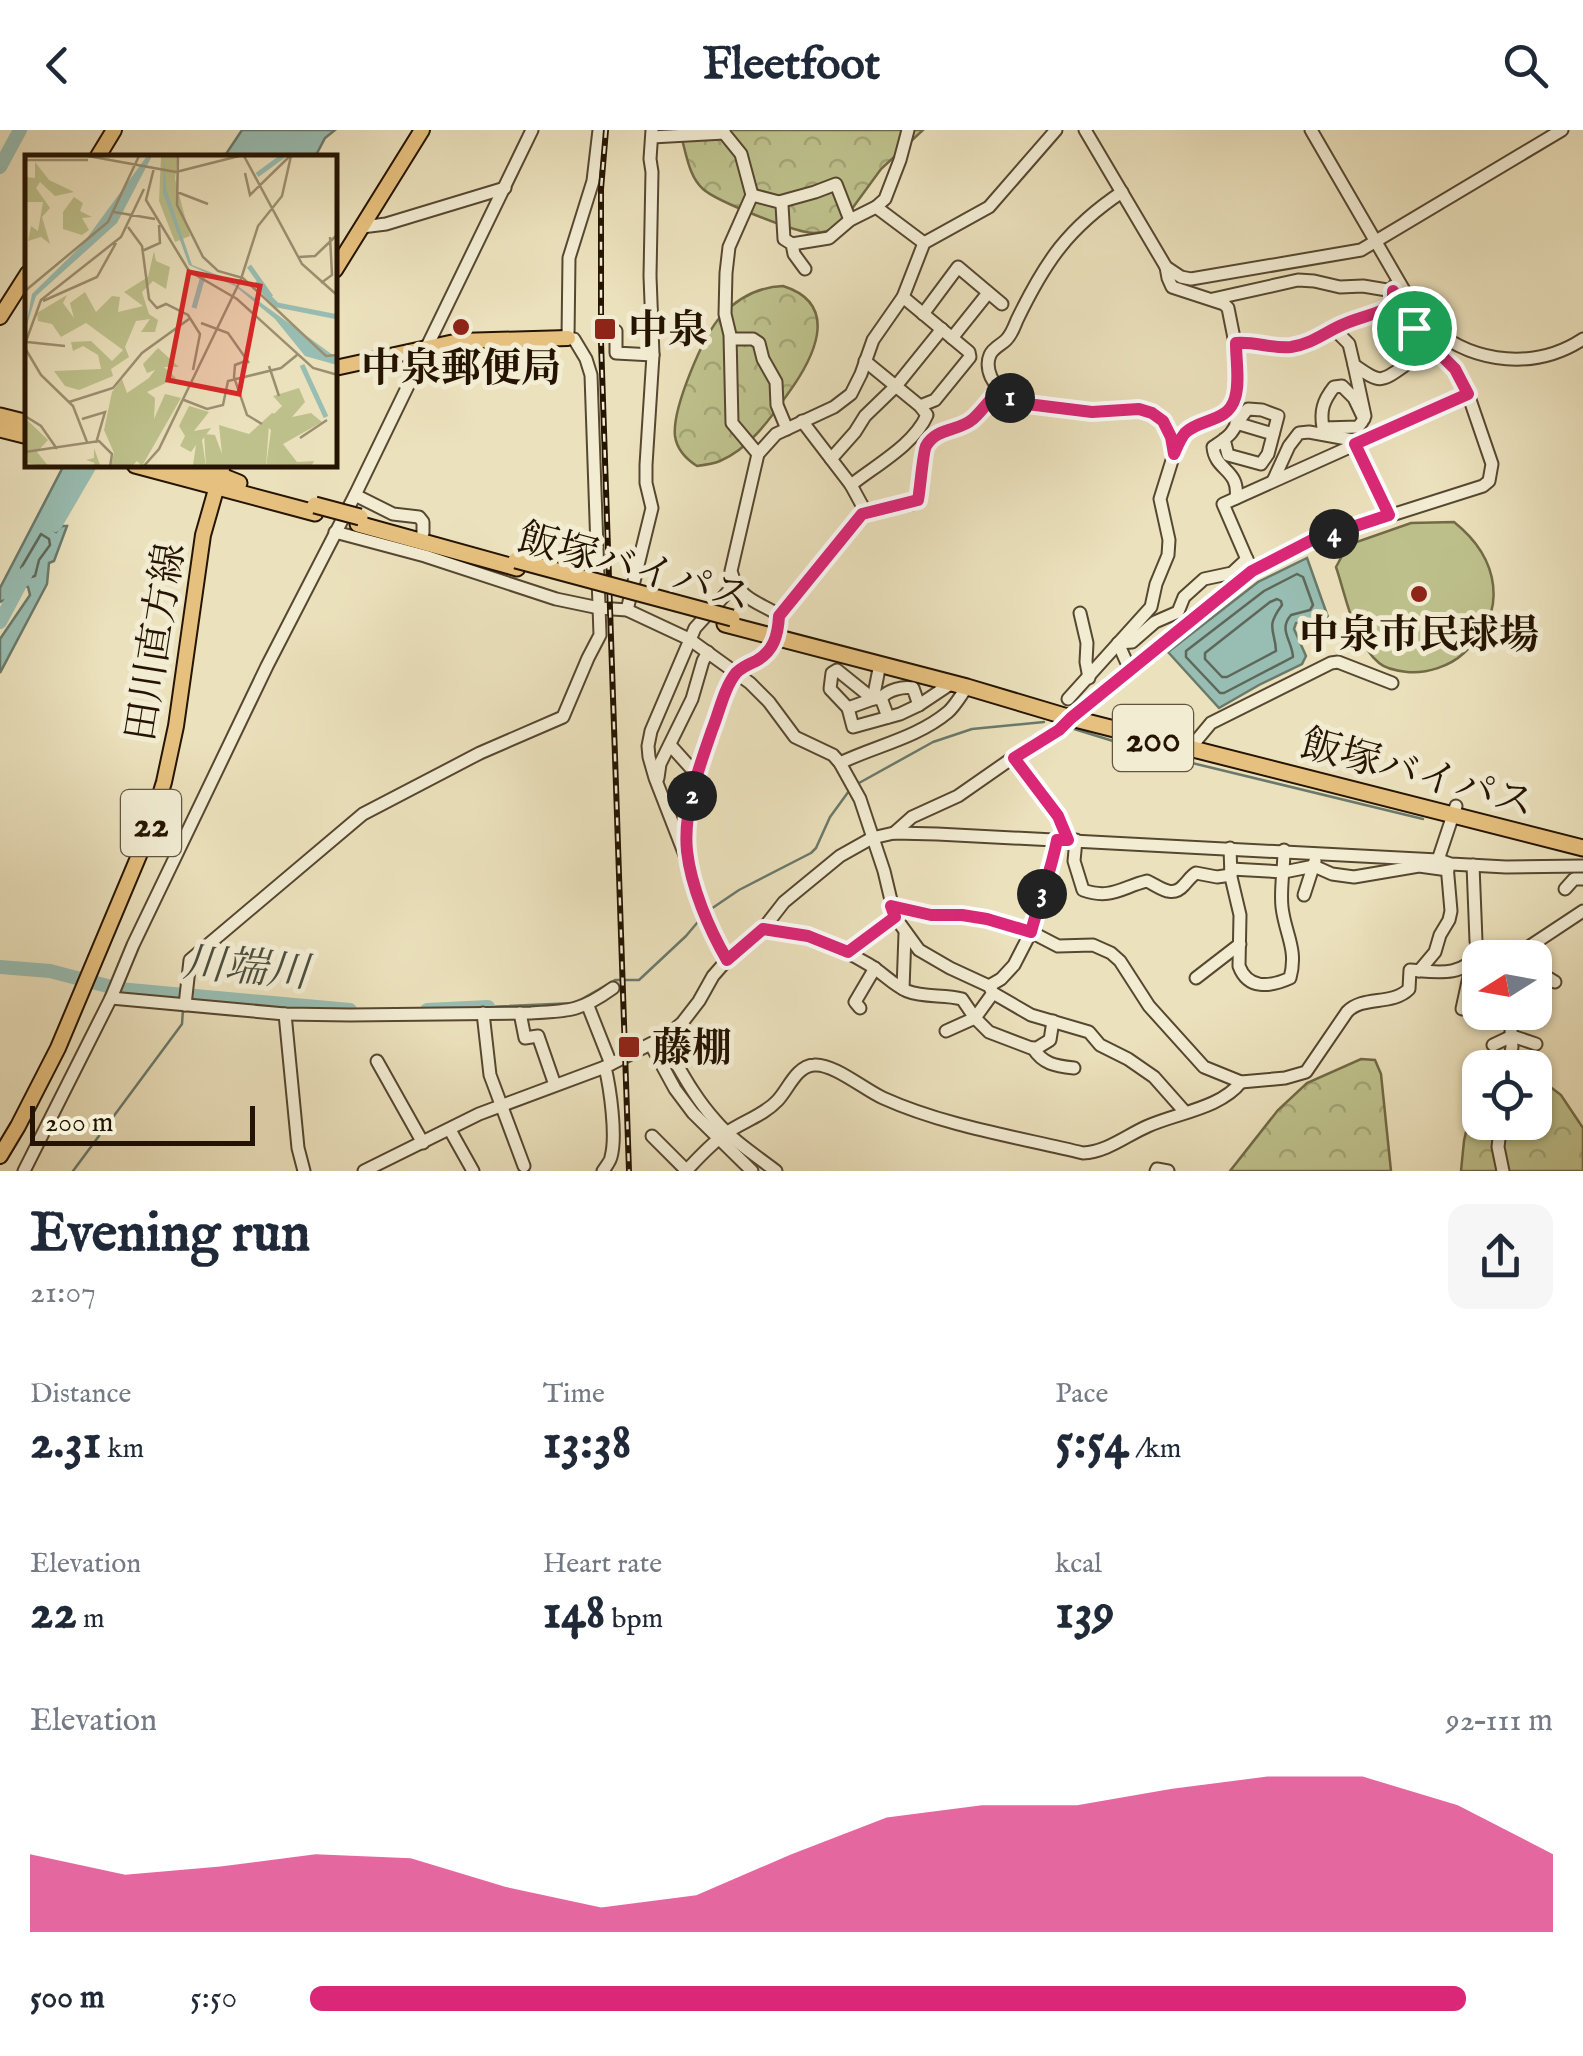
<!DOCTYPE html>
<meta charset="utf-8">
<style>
body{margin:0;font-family:"IM FELL English","Noto Serif JP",serif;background:#f6f6f7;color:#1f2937;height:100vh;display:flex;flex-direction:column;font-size:38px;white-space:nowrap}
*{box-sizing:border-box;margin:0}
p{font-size:32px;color:#747a83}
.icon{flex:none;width:55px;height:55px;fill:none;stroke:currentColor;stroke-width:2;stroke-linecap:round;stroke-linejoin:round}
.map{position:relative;height:1041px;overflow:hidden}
.sheet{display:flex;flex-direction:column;background:#fff;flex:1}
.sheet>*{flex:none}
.needle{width:65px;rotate:259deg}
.buttons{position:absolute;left:1462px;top:810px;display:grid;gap:20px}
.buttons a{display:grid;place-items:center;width:90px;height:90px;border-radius:20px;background:#fff;box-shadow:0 2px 8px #0004;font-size:50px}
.scale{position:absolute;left:30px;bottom:25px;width:225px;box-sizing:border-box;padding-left:10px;border:5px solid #251401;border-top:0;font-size:28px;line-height:35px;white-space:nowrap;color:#251401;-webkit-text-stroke:8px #f2ecd3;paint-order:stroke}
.pin{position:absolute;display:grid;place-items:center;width:85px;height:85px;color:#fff;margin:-42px;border:5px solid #fff;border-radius:50%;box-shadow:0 2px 10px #0007}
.km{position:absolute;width:50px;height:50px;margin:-25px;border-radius:50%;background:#222;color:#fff;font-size:28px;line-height:50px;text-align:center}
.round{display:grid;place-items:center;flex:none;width:105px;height:105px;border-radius:20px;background:#f6f6f7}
.summary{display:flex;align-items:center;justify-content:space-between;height:170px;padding:0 30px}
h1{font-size:55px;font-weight:700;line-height:75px}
.figures{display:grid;grid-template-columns:repeat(3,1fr);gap:15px;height:170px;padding:10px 30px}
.figures div{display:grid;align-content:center}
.figures b{font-size:50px;font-weight:700}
.figures small{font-size:28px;font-weight:400}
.figures p{font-size:28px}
.chart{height:280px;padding:20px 30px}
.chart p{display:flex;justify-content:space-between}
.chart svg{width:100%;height:180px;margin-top:10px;fill:#db2777;opacity:.7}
ul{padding:0 30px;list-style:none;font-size:32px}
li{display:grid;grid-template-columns:160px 120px 1fr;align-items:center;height:75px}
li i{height:25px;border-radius:12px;background:#db2777}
header{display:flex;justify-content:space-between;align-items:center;height:130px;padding:0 30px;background:#fff;font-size:45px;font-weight:700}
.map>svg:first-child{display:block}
</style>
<header><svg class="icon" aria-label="back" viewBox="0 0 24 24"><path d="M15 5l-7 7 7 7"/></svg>Fleetfoot<svg class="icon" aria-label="search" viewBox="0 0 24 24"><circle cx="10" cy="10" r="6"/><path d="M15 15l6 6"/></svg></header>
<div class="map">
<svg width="1583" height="1041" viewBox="0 0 1583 1041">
<defs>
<pattern id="forest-crowns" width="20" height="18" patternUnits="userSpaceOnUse" patternTransform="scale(2.5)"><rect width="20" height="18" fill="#bec18c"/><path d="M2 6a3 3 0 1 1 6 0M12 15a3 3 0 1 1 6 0" fill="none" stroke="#a3a577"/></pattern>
</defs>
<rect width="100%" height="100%" fill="#ebe1bc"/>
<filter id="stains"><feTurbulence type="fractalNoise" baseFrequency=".002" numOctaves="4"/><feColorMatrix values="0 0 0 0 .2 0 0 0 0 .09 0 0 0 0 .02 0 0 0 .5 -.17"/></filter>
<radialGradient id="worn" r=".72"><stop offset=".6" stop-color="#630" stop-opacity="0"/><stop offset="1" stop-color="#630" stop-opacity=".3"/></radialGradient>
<!-- green -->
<path fill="#bec18c" stroke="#726a46" stroke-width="2.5" d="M1454 392C1499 428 1510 482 1464 523 1450 536 1427 544 1407 542 1398 541 1386 539 1379 533 1353 511 1346 466 1336 437L1348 415 1411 393Z"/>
<!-- forest -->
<g fill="url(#forest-crowns)" stroke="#726a46" stroke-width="2.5">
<path d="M679 0H923L881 39 838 98C830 100 822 103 814 103 796 103 716 71 703 59 687 45 686 18 679 0Z"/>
<path d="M783 156C843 175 812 231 787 265 770 289 749 319 720 331 713 334 705 335 697 336 686 329 677 320 675 306 672 279 703 205 722 185 739 167 759 157 783 156Z"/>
<polygon points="1361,929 1375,930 1381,944 1391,1041 1230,1041 1278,980 1307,953"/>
<polygon points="1480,938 1480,992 1535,992 1535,945 1561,965 1583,998 1583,1041 1461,1041 1464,1011"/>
</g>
<!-- water -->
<g fill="#98bdb2" stroke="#6a796b" stroke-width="2.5">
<polygon points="242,0 335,0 325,8 315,27 224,27"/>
<path d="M64 335H97C74 356 67 372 53 400L56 402 62 396H67L54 431 49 433 47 454 0 543V509L30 465 28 457 21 455 9 468 0 472V458Z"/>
<polygon points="1307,428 1328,487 1296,493 1294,499 1306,526 1302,534 1259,555 1219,578 1168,522 1258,452"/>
</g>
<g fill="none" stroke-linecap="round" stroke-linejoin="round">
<!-- shore -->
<g stroke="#5e685a" stroke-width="2.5">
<polygon points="41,404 49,409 50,415 39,430 35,446 31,447 23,445 21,438"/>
<path d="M1297 444 1303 447 1313 475 1310 480 1291 485C1278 500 1292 510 1293 527L1224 563H1220L1186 527V521L1264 461Z"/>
<path d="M1277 469 1281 471 1282 475C1265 498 1275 499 1276 521L1227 547H1222L1205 529V523L1270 472Z"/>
</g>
<!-- stream -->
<g stroke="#6a796b" stroke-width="2.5">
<polyline points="1071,598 1155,624 1423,689"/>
<polyline points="859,653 933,612 972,599 1044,592"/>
<polyline points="708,781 739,760 811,723 816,718 830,687 849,661"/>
<polyline points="488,877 575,873 615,850 639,850 686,806 702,787"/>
<polyline points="73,1041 182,894 183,879"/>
</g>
<!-- river -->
<g stroke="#98bdb2" stroke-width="14">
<polyline points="0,37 20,0"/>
<polyline points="55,395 90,335"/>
<polyline points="0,492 26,443"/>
<polyline points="0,837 50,841 119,859 350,880"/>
<polyline points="427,880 488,877"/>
</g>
<defs>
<g id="minor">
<polyline points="724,0 724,3 741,24 752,65 729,117 726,143 725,184 730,205 732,293 758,324"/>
<polyline points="1085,0 1166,137 1181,147 1191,149 1361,120 1562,0"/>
<path d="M1311 0 1412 174C1419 182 1425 192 1433 199 1476 234 1536 240 1583 209"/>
<polyline points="652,7 724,3"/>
<path d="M1122 62C1068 98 1045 132 1017 190 1014 197 1012 204 1006 210 1001 215 993 218 990 225 987 232 988 240 991 247 1004 275 1031 273 1057 277 1069 278 1082 282 1094 282 1114 282 1136 274 1154 285 1168 293 1171 309 1174 324"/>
<polyline points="752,65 779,72 782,75 784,109 792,114 794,124 805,139"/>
<polyline points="779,72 815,62 836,54 850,90"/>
<polyline points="876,77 924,113"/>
<polyline points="362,97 386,94 505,58"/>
<polyline points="792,114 829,108 850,90 876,77 885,69 900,30 908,0"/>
<polyline points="903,167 969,222 970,227 935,270 920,276"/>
<path d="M1213 169 1298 150 1314 151 1340 157 1363 156 1393 161V175C1377 185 1359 187 1341 195 1324 203 1311 214 1291 217 1273 219 1255 211 1235 213"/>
<polyline points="923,184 958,137 1002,174"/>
<path d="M1334 199 1349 214 1354 235C1379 252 1379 254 1404 236L1393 175"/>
<polyline points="614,202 616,201 616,223 653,225"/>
<polyline points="952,208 988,163"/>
<polyline points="731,209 753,209 759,213 763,229 776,252 777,275 787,299"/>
<path d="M1354 235 1365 286C1363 291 1361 294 1358 297L1323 298C1320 281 1323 271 1334 257L1342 256 1354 268 1364 289"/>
<polyline points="1236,293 1273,304"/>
<path d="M1224 309 1228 325 1261 334 1268 324 1278 286 1262 280 1248 279C1240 287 1237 295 1231 303 1226 309 1219 313 1213 317 1215 341 1240 339 1236 368"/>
<polyline points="1355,314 1389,385"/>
<polyline points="831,329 855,302 865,286 896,256 942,199"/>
<polyline points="1273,351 1289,316 1299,303 1309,302 1358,311"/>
<path d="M851 355C876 335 914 315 927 285L920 276 865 231"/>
<polyline points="355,365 393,384 419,387 423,392 423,403"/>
<path d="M862 383 912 374 918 370C920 361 923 321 926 316 937 297 958 301 973 289 982 281 990 269 999 260"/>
<polyline points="335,402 425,426 556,469 599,478 627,480 689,509 750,553 769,572 795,607 833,625 840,633 860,669 884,741 895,787 919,820 950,838 989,856 993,863 1031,885 1089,902 1100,915 1128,929 1154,947 1185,982"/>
<polyline points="1252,441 1223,374 1468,264"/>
<polyline points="627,480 652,378 646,353 646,335 653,225 650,146 652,42 650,29 652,0"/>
<polyline points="1080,483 1087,513 1086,532 1089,548"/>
<polyline points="779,485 862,383 863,377 851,355 802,291"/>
<polyline points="880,534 873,569 848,578 853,597 900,584 919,575 952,553"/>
<polyline points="1130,540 1118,513 1132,512 1155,492 1178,482 1184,467 1204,449 1232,443 1247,429"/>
<path d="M881 568C888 560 903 556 913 558L919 575"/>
<polyline points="1068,569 1151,477 1156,454 1168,425 1169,410 1160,369 1174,324 1183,305 1195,296 1223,285 1233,275 1236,265 1235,213 1228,178 1224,174 1172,157 1168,148 1166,137"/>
<polyline points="848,578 830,559 832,543 837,540 873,569 881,568 888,587"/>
<polyline points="1196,611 1211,593 1331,533 1338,532 1392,553"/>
<polyline points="671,616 698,646"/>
<polyline points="1013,628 1058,686 1069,710"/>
<path d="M840 633C875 616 917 608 948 582 955 576 961 565 967 557"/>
<polyline points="658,648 660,634 692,569 703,531 708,522"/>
<polyline points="894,703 912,687 958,666 1034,613 1059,600 1071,588 1252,441 1310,411 1483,356 1489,351 1492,334 1468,264 1455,239 1414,198 1393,161 1394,156 1400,154"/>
<path d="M1076 710 1074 731 1083 760C1111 770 1122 757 1147 751 1160 757 1172 769 1184 755 1188 751 1191 746 1196 743L1217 747 1231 745"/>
<path d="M1230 718 1231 747 1240 785 1239 836C1248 860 1270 857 1290 848 1298 819 1285 804 1282 777 1280 759 1284 739 1284 720"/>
<polyline points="1442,731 1451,734 1506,737 1583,736"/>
<polyline points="1473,735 1476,811 1479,822 1487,828"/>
<path d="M690 738C687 723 685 707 687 692 690 665 720 562 736 544 741 538 749 534 755 531 774 521 778 505 779 485 757 471 739 470 731 441L758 324 776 304 834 277 851 264 861 244 873 210 903 167 924 113 989 77 1056 0"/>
<polyline points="1231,739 1284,742 1314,736 1332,744 1354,747 1419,736 1448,740"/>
<polyline points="1565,759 1574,749 1583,749"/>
<polyline points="1304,765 1315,731"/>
<path d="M891 776 931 785H961L987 789 1031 802 1058 816 1093 815 1111 823 1120 831 1149 876 1204 937 1241 952 1285 948 1306 942 1347 882C1363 865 1392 876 1409 859L1410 840C1436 842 1463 848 1479 822"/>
<path d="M763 799C803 805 833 813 868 834 882 842 893 855 907 861 924 868 945 864 962 869L975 888 989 902 1031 918H1037L1050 910 1053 891"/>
<polyline points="848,821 895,787"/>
<polyline points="1512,828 1583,781"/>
<polyline points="727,830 706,787 690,738 655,648 649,627 648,616 651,601 695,498 735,454"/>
<polyline points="1535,840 1555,852"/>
<polyline points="1419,841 1435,822 1440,805 1449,790 1451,781 1447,735"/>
<polyline points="1196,848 1240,814"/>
<polyline points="989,856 1001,849 1014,835 1031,802 1038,774 1047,753 1057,710"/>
<polyline points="903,859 905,804"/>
<path d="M111 868 285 884 350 885 531 883C570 881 581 881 613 858"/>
<polyline points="185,875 190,830 363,684 480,623 563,587 588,528 600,505 591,245 586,229 574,209 568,208 569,128 593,51 599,0"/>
<polyline points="588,876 611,934"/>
<polyline points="860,878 855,872 875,838"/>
<polyline points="1462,879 1472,833"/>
<polyline points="483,883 490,945 524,1036"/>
<polyline points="520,883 525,908 538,906 555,955"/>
<polyline points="285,884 298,1018 304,1041"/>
<polyline points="946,901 975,888 993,863"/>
<path d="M662 909C679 937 693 966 715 990 732 1010 755 1025 776 1041"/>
<polyline points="651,915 675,959 693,983 752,1041"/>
<polyline points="1493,915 1512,906 1536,914"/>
<path d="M1033 918C1043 934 1055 936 1074 938"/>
<polyline points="377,931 423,1013"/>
<polyline points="1508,938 1512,917 1510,882"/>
<polyline points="1501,992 1498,1017 1503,1041"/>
<polyline points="450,1000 473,1041"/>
<polyline points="652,1006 687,1041"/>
<polyline points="24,1041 111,868 133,815 267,536 355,365 532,0"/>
<polyline points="364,1041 479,984 605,937"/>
<path d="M603 1041C605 1038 611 1030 611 1027 617 1006 610 958 605 937L668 905 682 893 699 871 713 846 727 830 763 799 784 772 840 726 872 708 894 703 937 704 1438 730 1456 676"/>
<path d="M686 1041C698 1028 711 1014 725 1004 741 992 763 986 777 971 788 960 796 936 814 935 833 933 865 960 883 968 945 996 1017 1007 1083 1023 1107 1022 1127 1005 1148 996 1177 983 1221 978 1241 952"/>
<polyline points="1156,1041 1157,1039 1168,1041"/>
</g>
<g id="major">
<polyline points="97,28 114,0"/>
<polyline points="335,140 422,0"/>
<polyline points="0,187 28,143"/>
<polyline points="335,238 459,211 568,208"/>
<polyline points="0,1026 18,996 58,918 148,704 164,652 176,596 203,405 223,335"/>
</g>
<g id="highway">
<polyline points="0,286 28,293"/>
<polyline points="0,299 28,306"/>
<polyline points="135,335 315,383"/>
<polyline points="176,335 219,345 239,353"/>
<polyline points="358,394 517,438"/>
<polyline points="725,494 967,557 1071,588 1583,718"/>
</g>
</defs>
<!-- minor casing -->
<use href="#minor" stroke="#564730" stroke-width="15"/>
<!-- major casing -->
<use href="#major" stroke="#251401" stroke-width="18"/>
<!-- highway casing -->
<use href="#highway" stroke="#251401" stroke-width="19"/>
<!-- minor -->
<use href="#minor" stroke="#f2ecd3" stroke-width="11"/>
<!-- major -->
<use href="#major" stroke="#e6c07e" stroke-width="14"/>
<!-- highway -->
<use href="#highway" stroke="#e6c07e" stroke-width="15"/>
<defs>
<polyline id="rail" points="606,0 601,59 601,212 629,1041"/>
</defs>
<!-- rail casing -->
<use href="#rail" stroke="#251401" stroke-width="6"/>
<!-- rail -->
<use href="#rail" stroke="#f2ecd3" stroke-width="2.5" stroke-dasharray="8" stroke-linecap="butt"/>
<defs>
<g id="highway-bridge">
<polyline points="315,375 360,387"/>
<polyline points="516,430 732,488"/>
</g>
</defs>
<!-- highway-bridge casing -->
<use href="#highway-bridge" stroke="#251401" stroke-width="19" stroke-linecap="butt"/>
<!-- highway-bridge -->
<use href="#highway-bridge" stroke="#e6c07e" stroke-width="15"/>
</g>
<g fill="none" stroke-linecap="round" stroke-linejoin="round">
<defs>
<path id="route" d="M1393 161 1414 198 1455 239 1468 264 1355 314 1389 385 1310 411 1252 441 1071 588 1059 600 1014 628 1058 686 1068 710H1057C1051 742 1039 771 1031 802L987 789 962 785H931L891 776 895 787 848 822 808 806 763 799 727 830C709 799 691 757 687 721 683 681 699 637 712 600 719 583 724 558 736 543 741 538 749 534 756 531 774 521 778 505 779 486L862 384 918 370C920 361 923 321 926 316 937 297 958 302 973 289 982 281 990 269 1000 260L1019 273 1092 282 1139 279 1152 283 1163 291 1171 307 1174 324C1177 317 1180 309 1185 303 1200 288 1228 293 1235 268 1240 252 1236 231 1236 213 1254 211 1272 219 1291 217 1311 214 1324 203 1342 195 1359 187 1377 185 1393 175Z"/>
</defs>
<!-- route casing -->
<use href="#route" stroke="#fff" stroke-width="20"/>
<!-- route -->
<use href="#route" stroke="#db2777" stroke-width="12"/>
</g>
<!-- markers -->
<g fill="#8f2418" stroke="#f2ecd3" stroke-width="4">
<circle cx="461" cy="197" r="10"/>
<rect x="593" y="187" width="24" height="24" rx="5"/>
<circle cx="1419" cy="464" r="10"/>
<rect x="617" y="905" width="24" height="24" rx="5"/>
</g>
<g text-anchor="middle" stroke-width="10" stroke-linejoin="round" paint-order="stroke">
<!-- shield labels -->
<g fill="#f2ecd3" stroke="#625540" stroke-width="2.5">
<rect x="1113" y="575" width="80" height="66" rx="8"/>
<rect x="121" y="660" width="60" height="66" rx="8"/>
</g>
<g font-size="38" font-weight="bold" fill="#251401">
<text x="1153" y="621">200</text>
<text x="151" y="706">22</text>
</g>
<!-- poi labels -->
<g font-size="40" font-weight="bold" fill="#251401" stroke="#f2ecd3" text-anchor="start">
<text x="628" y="213">中泉</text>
<text x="461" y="251" text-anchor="middle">中泉郵便局</text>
<text x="1419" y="518" text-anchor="middle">中泉市民球場</text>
<text x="652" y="931">藤棚</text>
</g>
<!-- street labels -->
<g font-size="40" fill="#251401" stroke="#f2ecd3">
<text transform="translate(635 436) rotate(15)" y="14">飯塚バイパス</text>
<text transform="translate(154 512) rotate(-81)" y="14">田川直方線</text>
<text transform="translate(1418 642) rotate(15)" y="14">飯塚バイパス</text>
</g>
<!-- water labels -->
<g font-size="42" font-style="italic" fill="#4d4f3f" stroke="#f2ecd3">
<text transform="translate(246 836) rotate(5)" y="15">川端川</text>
</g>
</g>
<!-- overview -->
<g transform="translate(25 25)">
<rect width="312" height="312" fill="#ebe1bc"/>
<path d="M247 258 255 260 244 269 241 312H181L179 279 190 280 197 299 194 270 224 279Z" fill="#bec18c"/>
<path d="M10 7 24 25 49 37 30 41 15 27 11 33 25 53 17 62 25 89 16 82 3 86 6 71 13 76 18 47H0V22L10 23ZM49 42 58 48 55 56 67 62 57 63 64 75 57 80 38 74V57ZM129 96 131 106 145 112 141 134 128 126 117 137 124 159 133 165 130 177H116L125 164 111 166 100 192 104 202 86 214 88 221 54 235 40 231 29 216 76 214 73 200 58 191 48 196 46 187 66 186 87 206 98 195 61 168 36 182 27 169 13 166 12 158 42 140 38 148 49 163 45 148 60 137 71 157 87 141 95 142 93 157 118 151 99 137 123 122ZM133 193 154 212H139L151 223 122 237 130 243 129 264 140 239 156 243 117 311 112 306 106 312H66L70 308 61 305 69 303V293L75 310 86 311 89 298 79 275 87 237 97 224 102 238 124 223 130 215 122 218 118 209ZM274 233 280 247 267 262 286 258 297 267 258 289 272 307 289 306 286 312H241L246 275 239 269 257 251 248 241ZM164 251 184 257 169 276 186 273 177 285 181 312 168 310 171 290 166 297 155 291 160 281 154 271ZM0 263 23 285 12 297 24 312 1 308Z" fill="#bec18c"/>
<path d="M136 1H153L150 24 165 81 150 87 134 46Z" fill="#bec18c"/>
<path d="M122 1H127L92 68 11 141 0 176 7 139 56 91ZM139 1 141 33 167 110 203 124 312 203V210L280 201 250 164 210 131 164 110 138 38Z" fill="#98bdb2"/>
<path fill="none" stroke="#98bdb2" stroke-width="5" d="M232 20 258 1M224 111 246 142M230 128 252 150 313 162M169 153 178 121M277 210 301 262"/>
<path fill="none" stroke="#9c8f71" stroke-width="2.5" d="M63 1 151 17M153 1 152 50 178 102 193 116 218 123 301 201 313 200M219 1 277 109 313 141M0 5H63M129 13 121 45 164 116 212 144 288 213 313 220M151 17 214 1M220 18 225 40 265 1M152 37 183 49M89 57 130 64M103 72 117 91 124 144 132 153 141 149 163 160 175 179 168 215M117 96 135 88 134 70M274 102 290 101 313 79M296 128 307 120 305 82M0 136 83 67 114 1M18 146 72 122 91 88M176 168 203 178 224 208M2 187 40 191M0 189 16 145 96 82 119 34M0 193 16 220 48 251 62 287M223 205 210 210 209 222 222 260 237 269M244 211 254 241M159 245 182 254 198 250 203 226 256 213 272 200M44 247 88 233 117 198 164 164M0 261 16 271 32 294M57 264 80 257 71 288M275 283 302 265M0 297 74 286 87 299 85 312M118 312 134 294 216 124 233 71 257 41 266 1"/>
<path fill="#d62828" fill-opacity="0.15" stroke="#d62828" stroke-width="5" d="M164 117 235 131 214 239 143 225Z"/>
<rect width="312" height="312" fill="none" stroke="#251401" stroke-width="5"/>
</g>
<rect width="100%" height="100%" filter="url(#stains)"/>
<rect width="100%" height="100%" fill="url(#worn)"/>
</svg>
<div class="buttons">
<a><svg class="needle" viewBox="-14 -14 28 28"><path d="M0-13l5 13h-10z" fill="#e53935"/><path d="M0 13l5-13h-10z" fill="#747a83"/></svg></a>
<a><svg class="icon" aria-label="locate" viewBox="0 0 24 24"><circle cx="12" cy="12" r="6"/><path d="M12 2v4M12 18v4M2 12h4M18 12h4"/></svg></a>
</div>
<div class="scale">200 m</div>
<div class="pin" style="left:1414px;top:198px;background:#1e9e55"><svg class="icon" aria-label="arrive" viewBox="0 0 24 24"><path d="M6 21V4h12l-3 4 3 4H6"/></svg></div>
<b class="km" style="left:1010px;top:268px">1</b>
<b class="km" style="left:692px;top:666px">2</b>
<b class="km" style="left:1042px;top:764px">3</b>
<b class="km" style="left:1334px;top:404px">4</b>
</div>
<section class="sheet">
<div class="summary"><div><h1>Evening run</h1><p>21:07</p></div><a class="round"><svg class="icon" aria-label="share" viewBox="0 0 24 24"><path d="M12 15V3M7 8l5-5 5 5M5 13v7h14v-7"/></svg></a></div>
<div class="figures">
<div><p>Distance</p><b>2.31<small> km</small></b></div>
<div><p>Time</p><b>13:38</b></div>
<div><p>Pace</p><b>5:54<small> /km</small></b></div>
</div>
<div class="figures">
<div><p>Elevation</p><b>22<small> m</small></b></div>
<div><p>Heart rate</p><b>148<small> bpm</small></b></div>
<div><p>kcal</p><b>139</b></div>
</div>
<div class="chart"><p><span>Elevation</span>92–111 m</p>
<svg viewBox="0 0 160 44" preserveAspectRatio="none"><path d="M0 44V25L10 30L20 28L30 25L40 26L50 33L60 38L70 35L80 25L90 16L100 13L110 13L120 9L130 6L140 6L150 13L160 25V44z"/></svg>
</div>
<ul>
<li><b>500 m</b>5:50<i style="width:93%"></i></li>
</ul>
</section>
